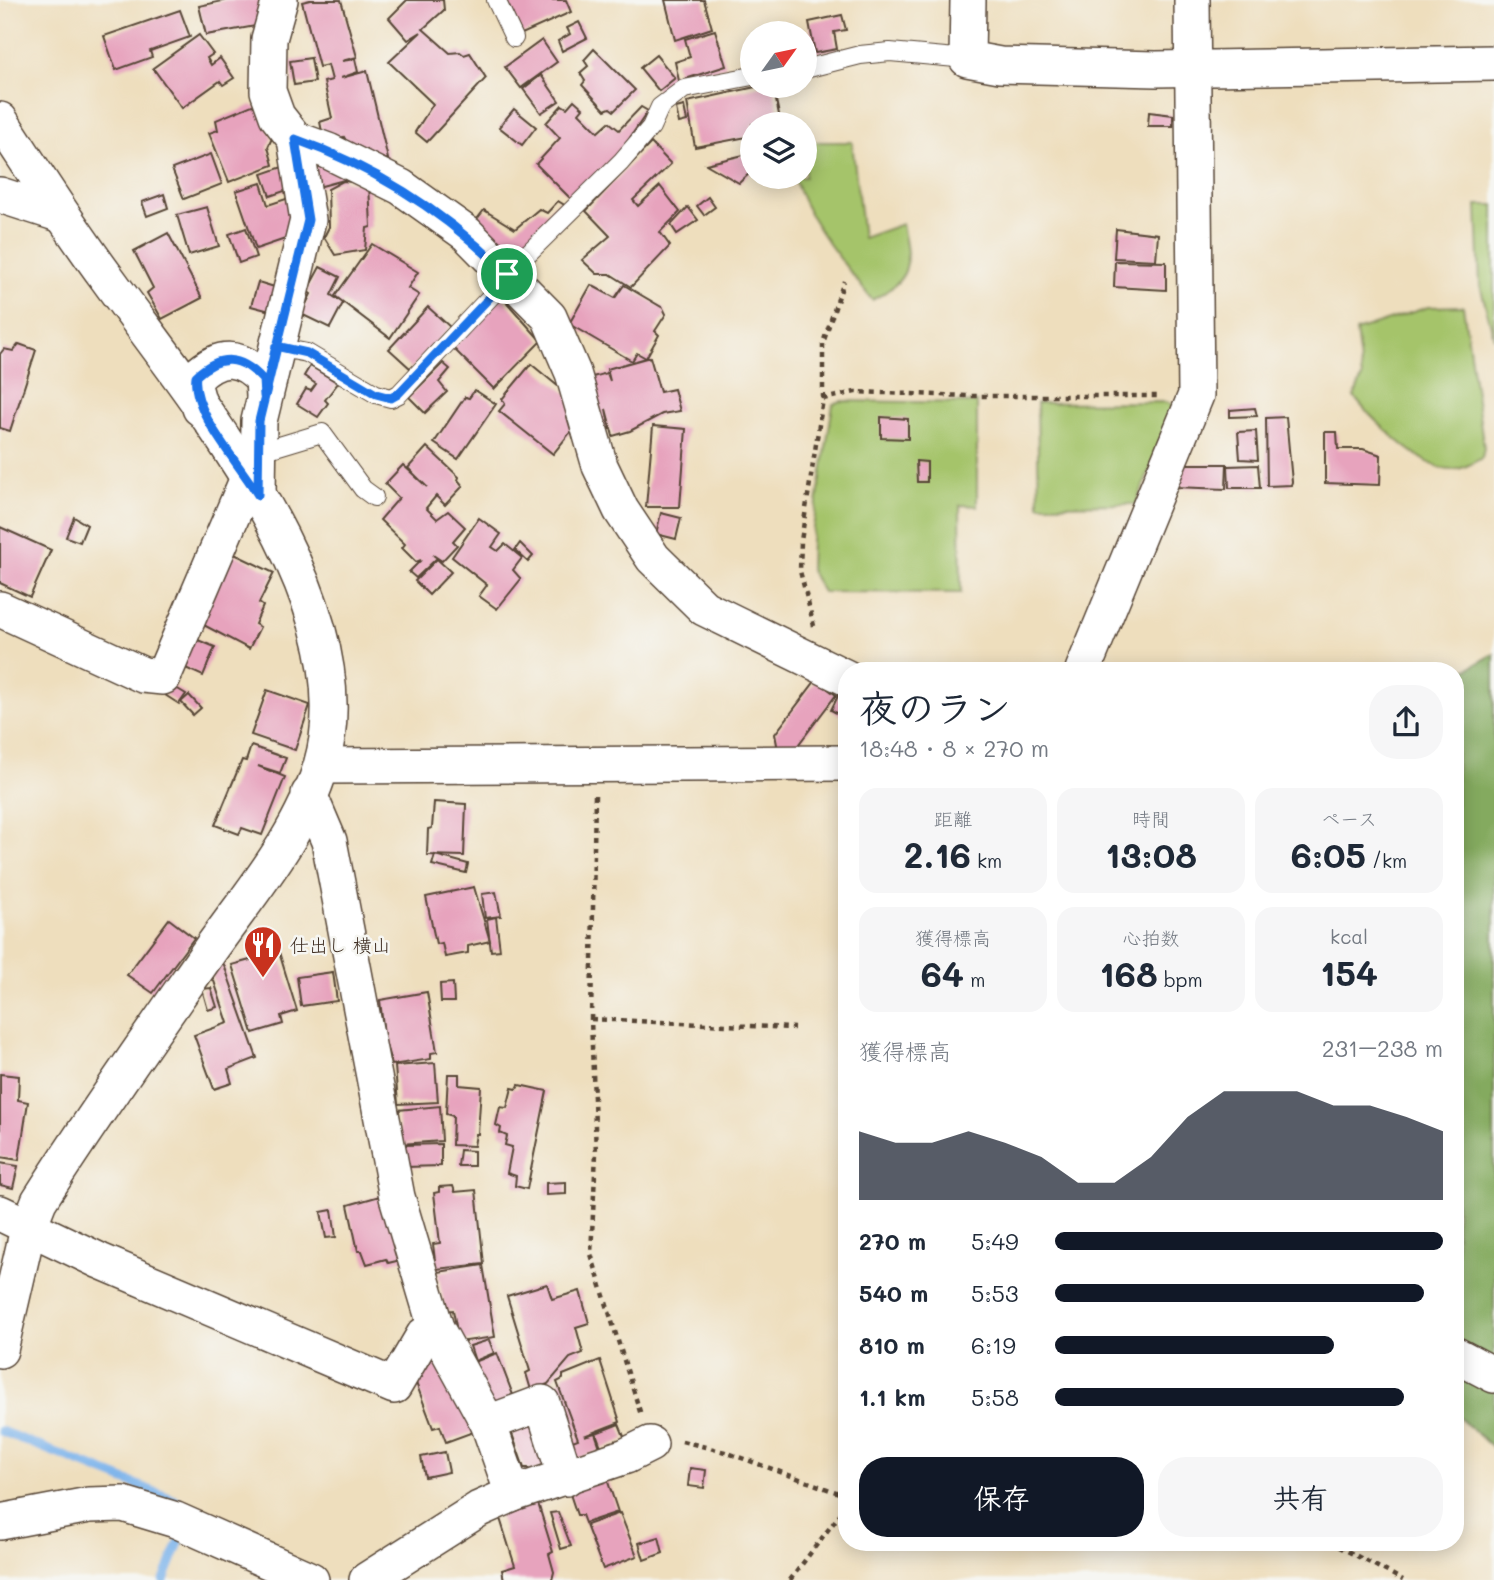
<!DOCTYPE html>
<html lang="ja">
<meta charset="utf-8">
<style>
body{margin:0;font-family:Mali,"Klee One",sans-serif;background:#f6f6f7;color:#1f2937;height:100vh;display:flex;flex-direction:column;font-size:26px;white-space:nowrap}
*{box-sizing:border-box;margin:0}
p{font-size:23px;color:#747a83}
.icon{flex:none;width:38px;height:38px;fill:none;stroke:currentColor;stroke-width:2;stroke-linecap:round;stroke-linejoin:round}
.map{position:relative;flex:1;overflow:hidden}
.details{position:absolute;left:838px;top:662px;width:626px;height:889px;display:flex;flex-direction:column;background:#fff;border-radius:28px;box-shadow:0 4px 18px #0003}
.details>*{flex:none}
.needle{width:46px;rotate:57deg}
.fabs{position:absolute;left:740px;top:21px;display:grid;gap:14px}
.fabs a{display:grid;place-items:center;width:77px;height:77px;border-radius:50%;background:#fff;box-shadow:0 4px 18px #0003;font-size:35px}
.pin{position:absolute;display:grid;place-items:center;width:60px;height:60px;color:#fff;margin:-30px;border:4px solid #fff;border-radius:50%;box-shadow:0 2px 7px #0007}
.round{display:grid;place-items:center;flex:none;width:74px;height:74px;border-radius:28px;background:#f6f6f7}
.headline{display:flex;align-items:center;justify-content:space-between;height:119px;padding:0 21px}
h1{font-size:38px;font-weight:700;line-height:52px}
.metrics{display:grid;grid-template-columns:repeat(3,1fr);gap:10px;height:119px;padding:7px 21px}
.metrics div{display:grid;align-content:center;border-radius:18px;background:#f6f6f7;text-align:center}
.metrics b{font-size:35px;font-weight:700}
.metrics small{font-size:19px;font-weight:400}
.metrics p{font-size:19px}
.chart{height:196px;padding:14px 21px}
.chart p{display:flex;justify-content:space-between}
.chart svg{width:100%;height:126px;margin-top:7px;fill:#111827;opacity:.7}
.primary-button{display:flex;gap:14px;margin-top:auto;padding:14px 21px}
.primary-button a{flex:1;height:80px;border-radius:28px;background:#111827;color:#fff;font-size:28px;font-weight:700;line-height:80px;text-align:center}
.primary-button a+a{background:#f6f6f7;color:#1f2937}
ul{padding:0 21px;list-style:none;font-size:23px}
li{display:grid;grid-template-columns:112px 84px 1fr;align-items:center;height:52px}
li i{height:18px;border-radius:9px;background:#111827}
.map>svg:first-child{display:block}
</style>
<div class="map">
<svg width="1494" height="1580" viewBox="0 0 1494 1580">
<rect width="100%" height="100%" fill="#f6f6f2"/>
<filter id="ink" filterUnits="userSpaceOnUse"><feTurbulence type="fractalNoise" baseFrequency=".0143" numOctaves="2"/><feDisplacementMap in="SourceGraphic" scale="14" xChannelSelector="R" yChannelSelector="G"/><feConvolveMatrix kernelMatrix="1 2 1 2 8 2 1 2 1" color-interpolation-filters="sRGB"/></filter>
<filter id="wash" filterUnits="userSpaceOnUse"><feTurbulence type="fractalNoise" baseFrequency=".00686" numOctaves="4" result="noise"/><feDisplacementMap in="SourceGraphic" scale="28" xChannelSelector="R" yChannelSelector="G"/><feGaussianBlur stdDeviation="1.57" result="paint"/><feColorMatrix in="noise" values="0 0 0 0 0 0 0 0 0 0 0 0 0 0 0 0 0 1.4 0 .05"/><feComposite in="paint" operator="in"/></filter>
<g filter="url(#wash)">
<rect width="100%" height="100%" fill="#eedebd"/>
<!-- green -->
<g fill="#a5c46b" stroke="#707744" stroke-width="2">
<path d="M812 142H852L863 238 902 224C911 267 912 278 872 300 844 263 807 222 794 177H805V154Z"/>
<polygon points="1477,205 1494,205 1494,338 1480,285"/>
<path d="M1463 306 1484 448 1482 458C1472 463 1462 470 1451 470 1423 469 1371 418 1354 397L1362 378 1356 331 1428 307Z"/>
<polygon points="841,401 977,403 977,506 960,505 961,593 823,592 810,570 811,540 833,404"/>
<polygon points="1167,402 1172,405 1173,412 1136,504 1039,505 1037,403"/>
</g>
<!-- forest -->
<polygon fill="#84aa5f" stroke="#606a3e" stroke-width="2" points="1494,654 1494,1449 1456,1415 1456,692 1462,672"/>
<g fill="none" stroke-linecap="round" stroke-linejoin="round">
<!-- stream -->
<g stroke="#7bb3eb" stroke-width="9">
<polyline points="1,1431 175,1500 184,1508"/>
<polyline points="164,1580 182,1535"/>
</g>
</g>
<g id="blocks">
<!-- building -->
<g fill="#e7a3bd">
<polygon points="227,0 263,0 261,25 206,35 199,6"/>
<polygon points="310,0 341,0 357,57 342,61 355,59 358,72 341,78 367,71 388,159 371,160 351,151 344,137 324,141 320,122 332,118 324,82 332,80 328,65 319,67 302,2"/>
<polygon points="407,0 443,0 444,10 423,29 450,53 460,52 464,55 470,53 486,78 427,142 415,132 433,104 389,62 421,32 408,40 389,18"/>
<polygon points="506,0 566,0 571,12 522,34"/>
<polygon points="665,0 704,0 712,28 675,40"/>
<polygon points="180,10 190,37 150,51 152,57 116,70 104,36"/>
<polygon points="842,15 846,30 834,32 837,49 815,53 809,22"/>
<polygon points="579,22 587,38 562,51 558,41 570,34 567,28"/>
<polygon points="715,30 726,66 679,81 675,62 690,57 685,39"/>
<polygon points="199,35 213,54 207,58 211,65 220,58 234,78 223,85 220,81 182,108 153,68"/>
<polygon points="542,40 557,62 521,88 505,67"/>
<polygon points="594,49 635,90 614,111 610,108 605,110 582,85 585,81 580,73 588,66 584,60"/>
<polygon points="656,55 675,78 659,91 640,68"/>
<polygon points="311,58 315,82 294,85 290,61"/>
<polygon points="541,75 559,101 541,113 523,89"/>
<polygon points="760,86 773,86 781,124 752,124 752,136 695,147 687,102"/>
<polygon points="574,100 583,108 579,113 598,132 609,122 619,130 641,107 648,111 618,155 571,199 536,164 560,138 546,123 562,105 567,108"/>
<polygon points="252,105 260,110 272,138 268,147 273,165 229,182 209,133 218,130 216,120"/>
<polygon points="684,106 687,121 679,123 676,108"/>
<polygon points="514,109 536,127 522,145 499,127"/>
<polygon points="1149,112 1173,115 1173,126 1148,126"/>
<polygon points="651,143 671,164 633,200 638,206 660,186 680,212 660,232 670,246 631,287 610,274 597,274 582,260 610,236 586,211"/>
<polygon points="752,153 752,171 739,183 706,164"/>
<polygon points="211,154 222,184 184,199 172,169"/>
<polygon points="291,164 299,186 270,196 262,174"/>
<polygon points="314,165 341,168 344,180 318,187"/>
<polygon points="343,181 369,184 371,227 367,228 365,250 335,255 324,237 329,227 328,189"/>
<polygon points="261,183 268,205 289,198 294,236 256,249 236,191"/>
<polygon points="164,194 168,208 147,216 142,202"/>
<polygon points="708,197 715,207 704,215 697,206"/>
<polygon points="558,201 566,206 513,258 471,227 484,210 515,229 539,209 547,213"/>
<polygon points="207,207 219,246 189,255 177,215"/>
<polygon points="688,207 698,220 677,234 671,225"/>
<polygon points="246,228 256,257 239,263 229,234"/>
<polygon points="1116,229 1158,234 1156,260 1114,258"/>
<polygon points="168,233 202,298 162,319 147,293 153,288 134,251"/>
<polygon points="372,244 418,272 408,288 419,295 390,338 335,296"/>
<polygon points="1115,261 1166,262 1166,290 1114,287"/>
<polygon points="320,267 340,277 331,295 343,303 330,328 301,314 311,294 307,291"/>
<polygon points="258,282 281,289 274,312 251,306"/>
<polygon points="591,285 615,298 624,285 663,308 666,314 655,331 659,335 646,358 637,353 632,361 569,324"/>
<polygon points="502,297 541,341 494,389 453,348"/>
<polygon points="428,307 450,327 411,369 389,349"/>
<polygon points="19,344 36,350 10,431 0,428 0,354 4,349 13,351"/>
<polygon points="650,357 660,392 674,389 680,411 662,414 630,431 613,436 606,409 610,429 603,430 589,378 607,373 610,381 607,369"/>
<polygon points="443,363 450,369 439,382 447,392 425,413 409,397"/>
<polygon points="531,364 571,397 580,420 553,454 499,411 505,404 502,399"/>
<polygon points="310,366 338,383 325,400 328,403 318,417 297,404 306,389 311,391 316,384 304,376"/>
<polygon points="475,390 496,404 458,459 434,443 465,397 469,398"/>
<polygon points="1255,408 1257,416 1230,417 1230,410"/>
<polygon points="881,417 908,419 908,439 881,438"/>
<polygon points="1286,417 1292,482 1291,485 1267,486 1266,418"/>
<polygon points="653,426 686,429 680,507 646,507"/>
<polygon points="1256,431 1258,460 1240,459 1238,432"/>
<polygon points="1325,432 1337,432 1338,449 1363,449 1381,455 1380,485 1325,483"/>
<polygon points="427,447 459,477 458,480 463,486 445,505 436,496 426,508 437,519 448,511 465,527 453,541 457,545 442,561 433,555 437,558 416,578 409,572 421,560 416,562 402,548 405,544 380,520 399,498 385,484 403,465 427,487 408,468"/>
<polygon points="916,461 927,462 927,482 917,482"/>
<polygon points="1182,464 1227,464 1226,489 1175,487"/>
<polygon points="1258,465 1260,488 1229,488 1228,466"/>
<polygon points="661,513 681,518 676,539 656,534"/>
<polygon points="74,517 87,525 80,542 66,537"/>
<polygon points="479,518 501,534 492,547 498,551 505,544 522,558 513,570 521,579 497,609 479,596 487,585 452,557"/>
<polygon points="0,527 51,550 30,597 0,583"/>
<polygon points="520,543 533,556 528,562 515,550"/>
<polygon points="228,551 274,573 259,603 263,606 255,624 260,627 249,649 198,622"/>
<polygon points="437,559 451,572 429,595 415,581"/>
<polygon points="193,638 215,647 203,676 181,666"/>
<polygon points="816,680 836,695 795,749 778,750 775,734"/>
<polygon points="171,685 186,694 179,704 165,695"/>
<polygon points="267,690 310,705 295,750 251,735"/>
<polygon points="839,694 847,697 847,728 842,726 846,718 831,710"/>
<polygon points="189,695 201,708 193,715 181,702"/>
<polygon points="251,746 286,758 280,773 258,766 285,777 262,835 242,828 239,834 215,825 242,760 246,761"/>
<polygon points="434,802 466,804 464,856 427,855 428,829 432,828"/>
<polygon points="435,855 468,864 466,873 432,865"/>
<polygon points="474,887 490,941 468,946 468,953 445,957 442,943 436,944 426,897"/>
<polygon points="496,892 501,916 485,918 482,894"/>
<polygon points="496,917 500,950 491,951 487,919"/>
<polygon points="169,919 194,938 153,993 127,975"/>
<polygon points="279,952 297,1011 281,1016 283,1024 253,1033 232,965"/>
<polygon points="223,962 257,1058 228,1069 232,1083 214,1089 194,1035 228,1023 212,975"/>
<polygon points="333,972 337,1001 301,1006 297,977"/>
<polygon points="453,983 454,1002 441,1002 440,984"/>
<polygon points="211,988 217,1007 208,1010 202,989"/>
<polygon points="427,992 437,1052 431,1053 431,1059 392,1065 380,1026 383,1026 380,1000"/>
<polygon points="435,1063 438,1102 398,1104 395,1066"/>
<polygon points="0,1074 19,1076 18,1100 28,1102 19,1160 0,1157"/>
<polygon points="448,1074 459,1074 459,1085 481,1087 478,1134 476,1134 474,1146 452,1145 453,1116 446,1114"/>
<polygon points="519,1085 547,1091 527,1189 515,1186 516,1176 507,1173 512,1147 505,1145 507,1136 500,1133 501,1128 496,1125 500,1107 507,1108 512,1088 517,1089"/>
<polygon points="440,1106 442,1141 400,1144 398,1110"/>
<polygon points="441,1144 441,1166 405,1167 405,1145"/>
<polygon points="460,1150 474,1151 474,1166 458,1166"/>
<polygon points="0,1163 18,1166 13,1188 0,1185"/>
<polygon points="566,1182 566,1194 546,1195 546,1183"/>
<polygon points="453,1186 455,1192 476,1190 484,1264 436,1269 433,1244 440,1243 434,1193 439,1192 439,1187"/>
<polygon points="387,1194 405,1259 388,1263 386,1259 367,1264 362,1251 358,1251 348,1205"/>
<polygon points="332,1210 336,1237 326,1238 321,1212"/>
<polygon points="483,1265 495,1337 459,1342 453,1310 445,1311 438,1272"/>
<polygon points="547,1284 552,1299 580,1291 589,1323 576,1327 583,1353 570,1358 548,1384 531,1390 526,1373 530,1371 507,1296"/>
<polygon points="489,1340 494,1353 475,1361 470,1346"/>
<polygon points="497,1353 516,1403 491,1412 472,1363"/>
<polygon points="441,1355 476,1431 446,1442 440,1426 433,1428 415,1380 422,1377 419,1369 428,1360"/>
<polygon points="600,1360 620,1422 584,1436 595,1433 601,1450 573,1460 567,1443 578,1439 557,1382 563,1379 563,1375"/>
<polygon points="532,1416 547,1466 530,1472 528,1468 524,1468 509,1425"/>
<polygon points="619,1424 625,1439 602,1449 596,1433"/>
<polygon points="445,1452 449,1472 425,1477 421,1457"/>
<polygon points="690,1468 706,1470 704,1488 688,1486"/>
<polygon points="606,1476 618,1512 585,1523 582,1515 577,1515 568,1488"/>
<polygon points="537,1500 553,1552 549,1554 554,1572 552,1580 504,1580 502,1570 515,1566 498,1512"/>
<polygon points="558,1512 571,1546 561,1549 550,1513"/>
<polygon points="620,1513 637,1556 603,1569 586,1525"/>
<polygon points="659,1537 663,1553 644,1560 639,1543"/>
</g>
</g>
</g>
<g filter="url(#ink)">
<use href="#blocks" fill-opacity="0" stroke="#564536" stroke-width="2"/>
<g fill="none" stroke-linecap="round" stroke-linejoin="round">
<defs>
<g id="lane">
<polyline points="496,0 514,38"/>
<polyline points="805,69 860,55 890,52 967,59"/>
<polyline points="507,274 621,162 651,127 660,107 684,89 752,76"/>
<polyline points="276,347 307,353 376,394 391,398 399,394 509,277"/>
<polyline points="259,452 322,433 363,489 374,497"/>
</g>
<g id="street">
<polyline points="968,0 967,59 1000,65 1156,69 1494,63"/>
<path d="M0 120C35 173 69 227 107 278 196 401 369 604 321 766 301 835 251 892 210 950 152 1033 93 1116 39 1201L28 1229 0 1350"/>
<polyline points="295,139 328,151 401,187 467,234 549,317 573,373 600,466 621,510 653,558 704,608 847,678"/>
<polyline points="0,195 62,215"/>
<path d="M200 408 194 386 196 377C220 354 240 355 263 379L264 396"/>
<polyline points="258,495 259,421 308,220 295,139 277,116 268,91 269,39 280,0"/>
<polyline points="0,609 143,675 163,677 248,478"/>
<polyline points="1083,670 1196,395 1192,0"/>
<polyline points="322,766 847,763"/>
<polyline points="309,794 329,841 397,1197 436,1328 488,1423 513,1494"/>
<polyline points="0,1213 100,1261 394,1386 424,1335 436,1328"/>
<polyline points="1456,1355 1494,1375"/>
<polyline points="488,1423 542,1403 566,1478"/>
<polyline points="0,1522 89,1505 123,1504 176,1520 311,1580"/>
<polyline points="367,1580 479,1509 513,1494 626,1456 650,1444"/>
</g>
</defs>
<!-- lane casing -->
<use href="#lane" stroke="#564536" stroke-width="20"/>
<!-- street casing -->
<use href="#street" stroke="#564536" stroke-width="38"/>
<!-- path -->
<g stroke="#564536" stroke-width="4.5" stroke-dasharray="5 5" stroke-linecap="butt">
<polyline points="823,399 823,343 844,281"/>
<polyline points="814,626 800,571 801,541 823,399 855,392 968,396 1160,396"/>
<polyline points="595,795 591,1019 596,1153 591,1254 641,1415"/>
<polyline points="591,1019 794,1028"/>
<polyline points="682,1441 725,1452 847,1496"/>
<polyline points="1330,1542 1403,1580"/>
<polyline points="790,1580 847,1505"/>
</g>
<!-- lane -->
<use href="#lane" stroke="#fff" stroke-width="18"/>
<!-- street -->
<use href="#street" stroke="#fff" stroke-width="35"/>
</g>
</g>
<g fill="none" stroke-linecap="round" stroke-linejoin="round" filter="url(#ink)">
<defs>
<path id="route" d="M507 274 509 277 398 394 391 398 376 394 307 353 276 346 264 396 263 380C241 355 220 354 196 376 191 412 240 464 258 495L259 421 308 220 295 139C377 168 446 213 507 274"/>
</defs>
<!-- route casing -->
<use href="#route" stroke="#fff" stroke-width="14"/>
<!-- route -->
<use href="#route" stroke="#1a73e8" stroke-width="9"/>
</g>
<!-- icons -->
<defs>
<symbol id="restaurant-pin" viewBox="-11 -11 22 30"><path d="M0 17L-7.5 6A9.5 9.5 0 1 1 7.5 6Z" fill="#c8321e" stroke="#f6f6f2"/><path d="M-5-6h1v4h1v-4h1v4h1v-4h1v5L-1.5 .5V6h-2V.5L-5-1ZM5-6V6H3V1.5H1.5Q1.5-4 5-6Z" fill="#fff"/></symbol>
</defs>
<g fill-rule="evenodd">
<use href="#restaurant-pin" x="241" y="923" width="44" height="60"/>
</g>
<g text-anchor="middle" stroke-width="5" stroke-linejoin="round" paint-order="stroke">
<!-- poi labels -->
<g font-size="19" fill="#3b2a1e" stroke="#f6f6f2" text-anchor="start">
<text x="290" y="952">仕出し 横山</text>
</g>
</g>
</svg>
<div class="fabs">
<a><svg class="needle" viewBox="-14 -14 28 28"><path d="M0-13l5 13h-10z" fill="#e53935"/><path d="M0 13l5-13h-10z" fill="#747a83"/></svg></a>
<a><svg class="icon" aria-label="layers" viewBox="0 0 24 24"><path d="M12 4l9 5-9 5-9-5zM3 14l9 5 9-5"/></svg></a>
</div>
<div class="pin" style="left:507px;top:274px;background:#1e9e55"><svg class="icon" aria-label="arrive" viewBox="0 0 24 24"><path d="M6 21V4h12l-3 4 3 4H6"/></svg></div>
<section class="details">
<div class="headline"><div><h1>夜のラン</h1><p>18:48 · 8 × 270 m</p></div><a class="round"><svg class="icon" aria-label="share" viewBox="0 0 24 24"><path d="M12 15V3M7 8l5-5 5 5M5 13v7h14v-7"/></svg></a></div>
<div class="metrics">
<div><p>距離</p><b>2.16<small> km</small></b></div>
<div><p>時間</p><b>13:08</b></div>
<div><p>ペース</p><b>6:05<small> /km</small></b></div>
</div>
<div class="metrics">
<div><p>獲得標高</p><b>64<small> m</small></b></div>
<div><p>心拍数</p><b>168<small> bpm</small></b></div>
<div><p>kcal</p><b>154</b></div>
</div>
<div class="chart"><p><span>獲得標高</span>231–238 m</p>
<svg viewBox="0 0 160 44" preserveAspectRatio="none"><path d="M0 44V20L10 24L20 24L30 20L40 24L50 29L60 38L70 38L80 29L90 15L100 6L110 6L120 6L130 11L140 11L150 15L160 20V44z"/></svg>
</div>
<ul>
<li><b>270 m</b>5:49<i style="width:100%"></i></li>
<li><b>540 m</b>5:53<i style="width:95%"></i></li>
<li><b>810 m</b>6:19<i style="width:72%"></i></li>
<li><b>1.1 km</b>5:58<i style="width:90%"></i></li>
</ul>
<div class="primary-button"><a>保存</a><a>共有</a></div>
</section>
</div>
